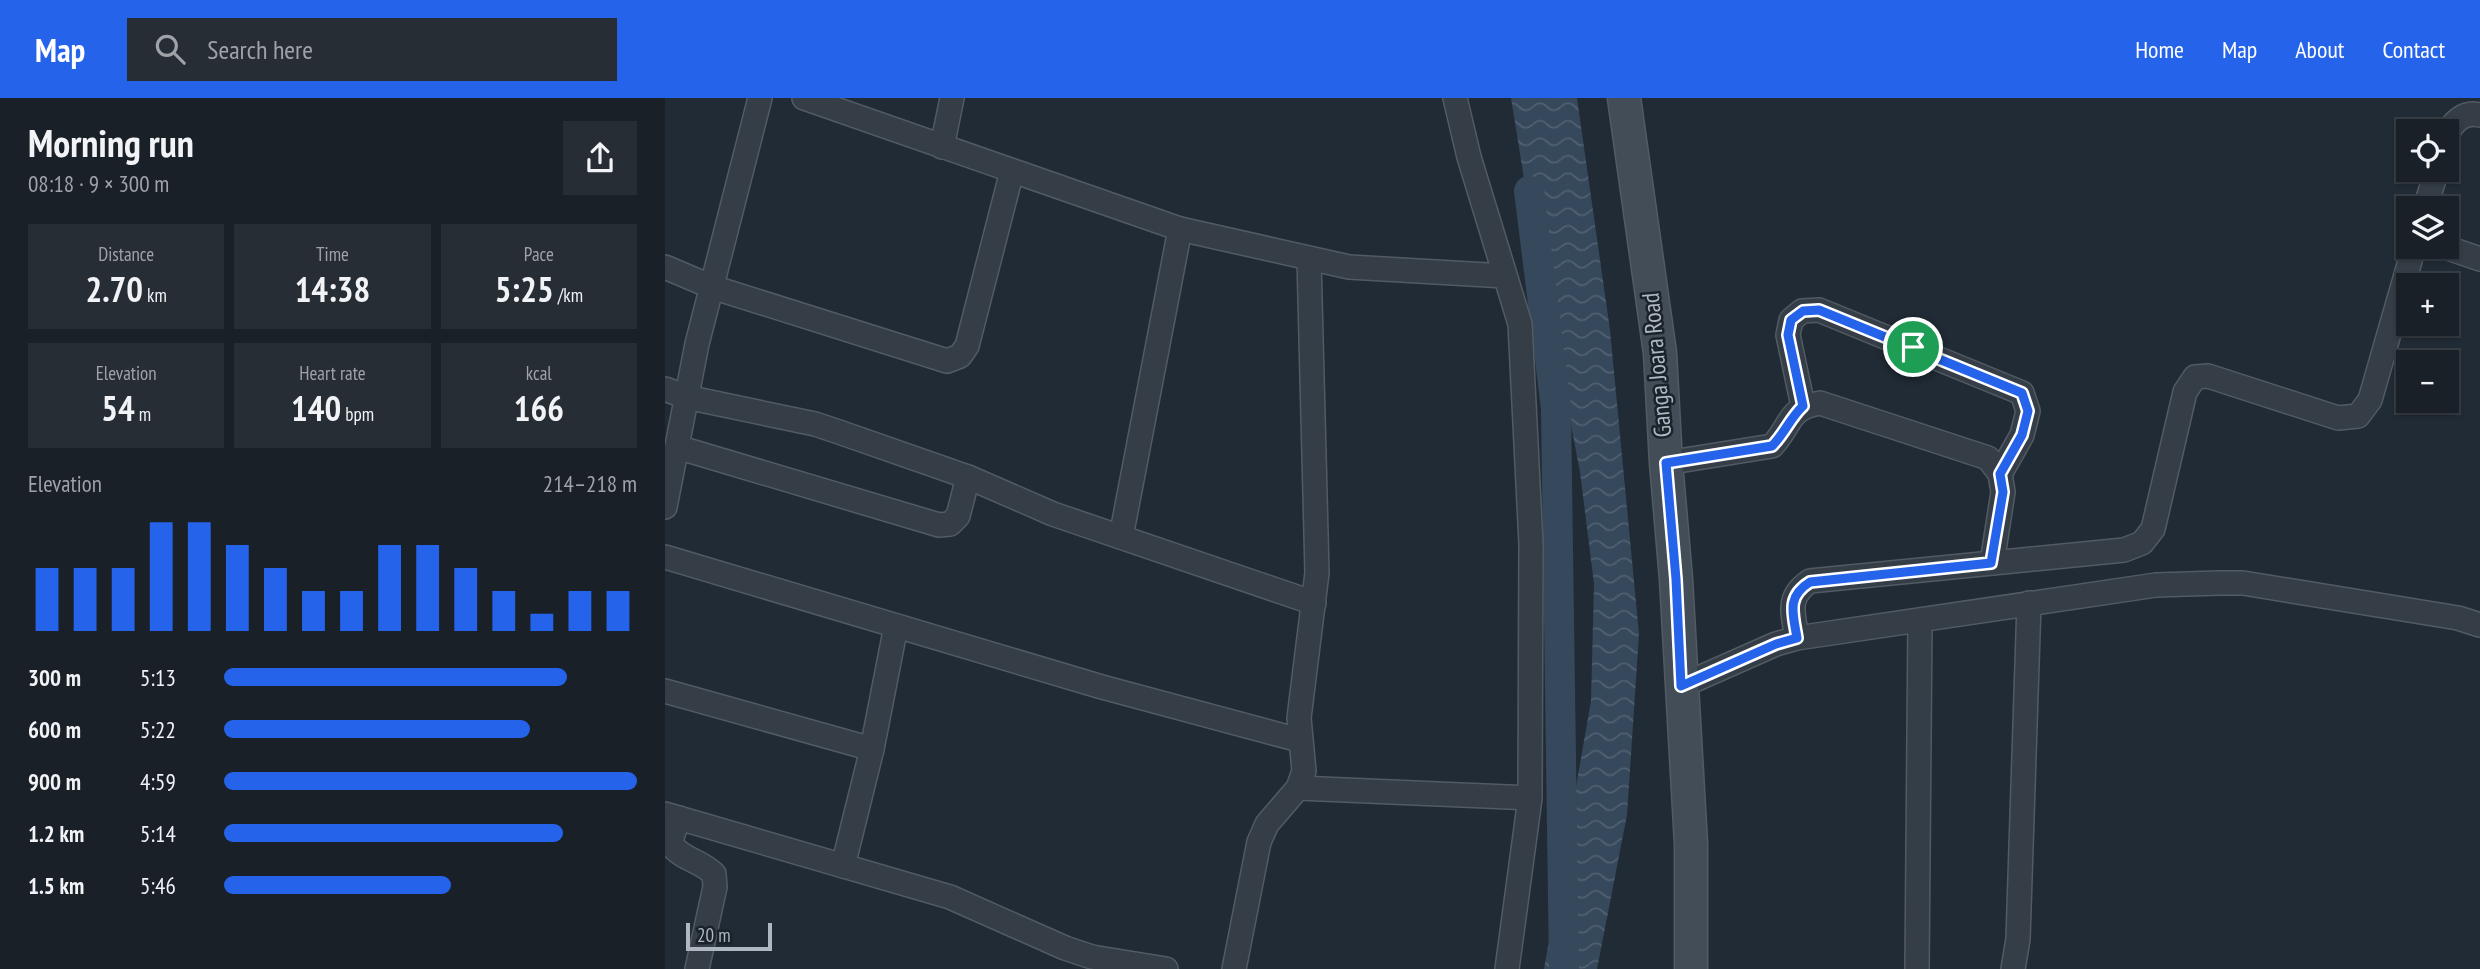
<!DOCTYPE html>
<meta charset="utf-8">
<style>
body{margin:0;font-family:"PT Sans Narrow",sans-serif;background:#262d34;color:#f1f3f6;height:100vh;display:flex;flex-direction:column;font-size:26px;white-space:nowrap}
*{box-sizing:border-box;margin:0}
p{font-size:23px;color:#9fa3a8}
.icon{flex:none;width:38px;height:38px;fill:none;stroke:currentColor;stroke-width:2;stroke-linecap:round;stroke-linejoin:round}
.map{position:relative;flex:1;overflow:hidden}
.side{display:flex;flex-direction:column;background:#192028;width:665px}
.side>*{flex:none}
.fabs{position:absolute;left:1731px;top:21px;display:grid;gap:14px}
.fabs a{display:grid;place-items:center;width:63px;height:63px;border-radius:0px;background:#192028;box-shadow:0 2px 5px #0004,0 0 0 2px #373e45;font-size:35px}
.scale{position:absolute;left:21px;bottom:18px;width:86px;box-sizing:border-box;padding-left:7px;border:4px solid #afb8c2;border-top:0;font-size:19px;line-height:24px;white-space:nowrap;color:#afb8c2;-webkit-text-stroke:5px #1a222a;paint-order:stroke}
.pin{position:absolute;display:grid;place-items:center;width:60px;height:60px;color:#fff;margin:-30px;border:4px solid #fff;border-radius:50%;box-shadow:0 2px 7px #0007}
.round{display:grid;place-items:center;flex:none;width:74px;height:74px;border-radius:0px;background:#262d34}
.head{display:flex;align-items:center;justify-content:space-between;height:119px;padding:0 28px}
h1{font-size:38px;font-weight:700;line-height:52px}
.figures{display:grid;grid-template-columns:repeat(3,1fr);gap:10px;height:119px;padding:7px 28px}
.figures div{display:grid;align-content:center;border-radius:0px;background:#262d34;text-align:center}
.figures b{font-size:35px;font-weight:700}
.figures small{font-size:19px;font-weight:400}
.figures p{font-size:19px}
.chart{height:196px;padding:14px 28px}
.chart p{display:flex;justify-content:space-between}
.chart svg{width:100%;height:126px;margin-top:7px;stroke:#2563eb;stroke-width:6}
ul{padding:0 28px;list-style:none;font-size:23px}
li{display:grid;grid-template-columns:112px 84px 1fr;align-items:center;height:52px}
li i{height:18px;border-radius:9px;background:#2563eb}
header{display:flex;align-items:center;gap:42px;box-sizing:border-box;height:98px;padding:0 35px;background:#2563eb;color:#fff}
header strong{font-size:33px}
nav{display:flex;gap:38px;margin-inline-start:auto;font-size:24px}
.search{width:490px;height:63px;background:#262d34;display:flex;align-items:center;gap:18px;box-sizing:border-box;padding:0 24px;border-radius:0px;color:#9fa3a8;font-size:26px}
main{display:flex;flex:1;min-height:0}
.map>svg:first-child{display:block}
</style>
<header>
<strong>Map</strong>
<div class="search"><svg class="icon" aria-label="search" viewBox="0 0 24 24"><circle cx="10" cy="10" r="6"/><path d="M15 15l6 6"/></svg>Search here</div>
<nav><a>Home</a><a>Map</a><a>About</a><a>Contact</a></nav>
</header>
<main>
<section class="side">
<div class="head"><div><h1>Morning run</h1><p>08:18 · 9 × 300 m</p></div><a class="round"><svg class="icon" aria-label="share" viewBox="0 0 24 24"><path d="M12 15V3M7 8l5-5 5 5M5 13v7h14v-7"/></svg></a></div>
<div class="figures">
<div><p>Distance</p><b>2.70<small> km</small></b></div>
<div><p>Time</p><b>14:38</b></div>
<div><p>Pace</p><b>5:25<small> /km</small></b></div>
</div>
<div class="figures">
<div><p>Elevation</p><b>54<small> m</small></b></div>
<div><p>Heart rate</p><b>140<small> bpm</small></b></div>
<div><p>kcal</p><b>166</b></div>
</div>
<div class="chart"><p><span>Elevation</span>214–218 m</p>
<svg viewBox="0 0 160 44" preserveAspectRatio="none"><path d="M5 44V22M15 44V22M25 44V22M35 44V6M45 44V6M55 44V14M65 44V22M75 44V30M85 44V30M95 44V14M105 44V14M115 44V22M125 44V30M135 44V38M145 44V30M155 44V30"/></svg>
</div>
<ul>
<li><b>300 m</b>5:13<i style="width:83%"></i></li>
<li><b>600 m</b>5:22<i style="width:74%"></i></li>
<li><b>900 m</b>4:59<i style="width:100%"></i></li>
<li><b>1.2 km</b>5:14<i style="width:82%"></i></li>
<li><b>1.5 km</b>5:46<i style="width:55%"></i></li>
</ul>
</section>
<div class="map">
<svg width="1815" height="871" viewBox="0 0 1815 871">
<defs>
<pattern id="water-waves" width="16" height="10" patternUnits="userSpaceOnUse" patternTransform="scale(1.75)"><rect width="16" height="10" fill="#36485b"/><path d="M0 5q4-4 8 0t8 0" fill="none" stroke="#516071"/></pattern>
</defs>
<rect width="100%" height="100%" fill="#212b35"/>
<!-- water -->
<polygon fill="url(#water-waves)" points="846,0 912,0 945,232 974,536 962,717 932,871 879,871 926,603 929,486 915,374 861,93"/>
<g fill="none" stroke-linecap="round" stroke-linejoin="round">
<!-- canal -->
<polyline stroke="#36485b" stroke-width="30" points="864,93 891,310 899,871"/>
<defs>
<g id="street">
<polyline points="139,0 515,131 684,169 840,178"/>
<polyline points="790,0 804,59 855,226 866,446 865,700 842,871"/>
<path d="M1782 38C1787 24 1799 13 1815 17"/>
<polyline points="277,49 287,0"/>
<polyline points="1760,110 1772,72"/>
<polyline points="1780,149 1815,161"/>
<polyline points="0,169 47,189 282,263 295,258 302,248 347,73"/>
<polyline points="0,291 21,299 150,326 174,334 303,379 388,416 649,505"/>
<polyline points="1138,308 1123,237 1126,222 1137,213 1154,212 1357,295 1363,313 1357,337 1335,376"/>
<polyline points="12,349 274,427 285,426 293,418 303,379"/>
<path d="M1001 365 1107 348C1128 326 1121 311 1155 305L1323 360 1335 376 1338 394 1327 465"/>
<polyline points="0,409 32,246 95,0"/>
<polyline points="456,439 515,131"/>
<polyline points="0,459 437,589 634,642"/>
<path d="M1132 540C1128 515 1121 499 1145 483L1459 452 1477 445 1488 431 1520 294 1530 279 1543 278 1673 320 1693 318 1705 302 1749 149"/>
<polyline points="1016,588 1111,546 1132,540 1491,487 1554,485 1578,485 1793,520 1815,527"/>
<polyline points="0,593 207,651"/>
<polyline points="633,690 865,700"/>
<polyline points="0,716 285,799 400,850 427,859 501,871"/>
<path d="M14 720 7 739V748C19 762 36 763 49 776L50 789 32 871"/>
<polyline points="178,768 207,651 231,528"/>
<polyline points="569,871 594,744 602,726 633,690 639,673 634,620 652,475 644,161"/>
<polyline points="1252,871 1255,522"/>
<polyline points="1348,871 1353,841 1364,505"/>
</g>
<polyline id="secondary" points="959,0 995,255 1001,365 1011,481 1026,746 1026,871"/>
</defs>
<!-- street casing -->
<use href="#street" stroke="#525b63" stroke-width="26"/>
<!-- secondary casing -->
<use href="#secondary" stroke="#525b63" stroke-width="35"/>
<!-- street -->
<use href="#street" stroke="#353d46" stroke-width="23"/>
<!-- secondary -->
<use href="#secondary" stroke="#434d58" stroke-width="32"/>
</g>
<g fill="none" stroke-linecap="round" stroke-linejoin="round">
<defs>
<path id="route" d="M1154 212 1357 295 1363 313 1357 337 1335 376 1338 394 1326 465 1145 484C1121 499 1128 515 1132 540L1111 546 1016 588 1011 481 1001 365 1107 348C1120 335 1125 320 1138 308L1123 237 1126 222 1138 213Z"/>
</defs>
<!-- route casing -->
<use href="#route" stroke="#fff" stroke-width="14"/>
<!-- route -->
<use href="#route" stroke="#2563eb" stroke-width="9"/>
</g>
<g text-anchor="middle" stroke-width="5" stroke-linejoin="round" paint-order="stroke">
<!-- street labels -->
<g font-size="24" fill="#afb8c2" stroke="#1a222a">
<text transform="translate(992 267) rotate(-95)" y="8">Ganga Joara Road</text>
</g>
</g>
</svg>
<div class="fabs">
<a><svg class="icon" aria-label="locate" viewBox="0 0 24 24"><circle cx="12" cy="12" r="6"/><path d="M12 2v4M12 18v4M2 12h4M18 12h4"/></svg></a>
<a><svg class="icon" aria-label="layers" viewBox="0 0 24 24"><path d="M12 4l9 5-9 5-9-5zM3 14l9 5 9-5"/></svg></a>
<a>+</a>
<a>−</a>
</div>
<div class="scale">20 m</div>
<div class="pin" style="left:1248px;top:249px;background:#1e9e55"><svg class="icon" aria-label="arrive" viewBox="0 0 24 24"><path d="M6 21V4h12l-3 4 3 4H6"/></svg></div>
</div>
</main>
